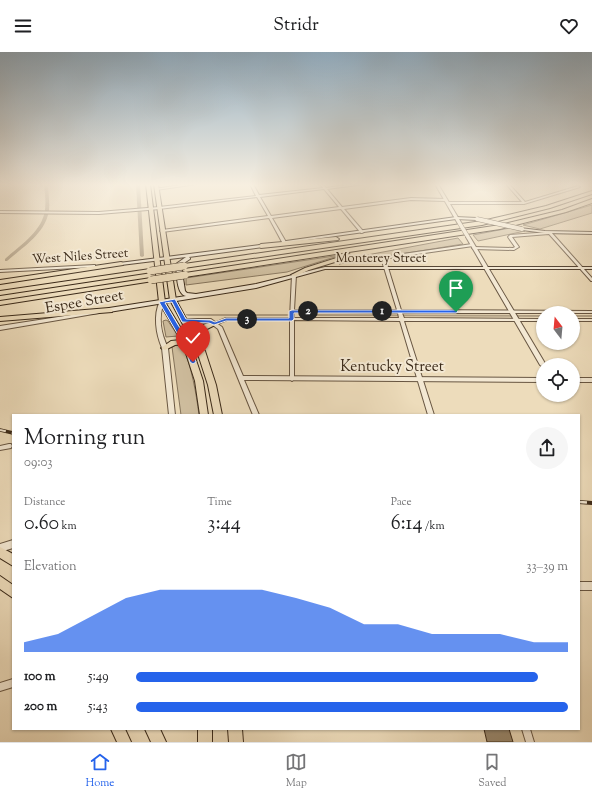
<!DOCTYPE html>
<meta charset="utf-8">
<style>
body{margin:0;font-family:"Sorts Mill Goudy",serif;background:#f6f6f6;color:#202124;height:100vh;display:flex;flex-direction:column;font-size:15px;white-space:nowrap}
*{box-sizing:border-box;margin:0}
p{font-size:13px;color:#757577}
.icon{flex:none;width:22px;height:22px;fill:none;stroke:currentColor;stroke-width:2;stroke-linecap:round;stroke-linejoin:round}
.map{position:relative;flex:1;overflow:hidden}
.sheet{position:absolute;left:12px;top:362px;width:568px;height:316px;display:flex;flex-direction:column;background:#fff;border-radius:0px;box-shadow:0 1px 3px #0004}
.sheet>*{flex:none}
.needle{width:26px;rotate:344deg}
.fabs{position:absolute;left:536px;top:254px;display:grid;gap:8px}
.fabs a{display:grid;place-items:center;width:44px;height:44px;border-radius:50%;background:#fff;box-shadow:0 1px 3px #0004;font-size:20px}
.pin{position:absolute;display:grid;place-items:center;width:34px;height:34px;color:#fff;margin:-41px -17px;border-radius:50% 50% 50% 0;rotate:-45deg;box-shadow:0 0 4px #0007}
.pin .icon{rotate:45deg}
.km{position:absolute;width:20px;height:20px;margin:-10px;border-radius:50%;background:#222;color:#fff;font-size:11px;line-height:20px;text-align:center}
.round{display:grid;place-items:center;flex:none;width:42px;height:42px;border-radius:21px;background:#f6f6f6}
.head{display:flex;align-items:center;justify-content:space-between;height:68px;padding:0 12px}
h1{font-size:22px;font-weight:600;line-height:30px}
.figures{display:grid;grid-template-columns:repeat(3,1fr);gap:6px;height:68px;padding:4px 12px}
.figures div{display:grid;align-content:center}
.figures b{font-size:20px;font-weight:600}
.figures small{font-size:11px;font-weight:400}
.figures p{font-size:11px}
.chart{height:112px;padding:8px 12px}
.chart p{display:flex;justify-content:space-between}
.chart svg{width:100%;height:72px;margin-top:4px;fill:#2563eb;opacity:.7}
ul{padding:0 12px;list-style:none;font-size:13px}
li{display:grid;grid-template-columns:64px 48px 1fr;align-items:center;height:30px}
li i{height:10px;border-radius:5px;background:#2563eb}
header{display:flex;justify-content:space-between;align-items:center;height:52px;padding:0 12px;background:#fff;font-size:18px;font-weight:600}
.tab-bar{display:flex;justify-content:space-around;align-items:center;height:56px;border-top:1px solid #e0e0e0;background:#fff;font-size:11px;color:#757577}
.tab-bar a{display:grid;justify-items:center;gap:2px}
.tab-bar .current{color:#2563eb}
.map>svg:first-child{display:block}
</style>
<header><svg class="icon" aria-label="menu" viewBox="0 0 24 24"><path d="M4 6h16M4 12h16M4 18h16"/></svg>Stridr<svg class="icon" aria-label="heart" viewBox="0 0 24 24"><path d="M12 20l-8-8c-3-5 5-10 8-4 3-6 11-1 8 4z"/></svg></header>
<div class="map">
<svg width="592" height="690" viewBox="0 0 592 690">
<rect width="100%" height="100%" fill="#eddcbb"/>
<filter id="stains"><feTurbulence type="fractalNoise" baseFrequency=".005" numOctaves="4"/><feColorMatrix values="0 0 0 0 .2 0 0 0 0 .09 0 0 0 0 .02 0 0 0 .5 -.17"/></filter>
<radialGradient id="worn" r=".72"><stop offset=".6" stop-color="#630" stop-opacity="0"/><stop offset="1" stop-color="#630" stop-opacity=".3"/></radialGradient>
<!-- green -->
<g fill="#cfbe9f" stroke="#85745c">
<polygon points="592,153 592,161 540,177 523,173"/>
<polygon points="510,176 525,179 478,189 473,183"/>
<polygon points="458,186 463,192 339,212 367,203"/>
<polygon points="341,203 287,220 186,233 186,226"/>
<polygon points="166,268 168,269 178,284 166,285 163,269"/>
<path d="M176 293 183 295C192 317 196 340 199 363H181L172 295Z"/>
</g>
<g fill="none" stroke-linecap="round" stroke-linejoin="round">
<!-- canal -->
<g fill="#b09f84" fill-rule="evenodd">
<path d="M44 132H48C48 141 50 150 49 158 46 181 23 195 7 209H5V207C20 193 42 180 45 158 46 149 45 141 44 132Z"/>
<polygon points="136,132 140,132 144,204 142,205 140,204"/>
<polygon points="186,262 287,262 289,263 287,264 188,264 186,263"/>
<polygon points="300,262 543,263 543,265 302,264 300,263"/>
<rect x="573" y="263" width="19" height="2"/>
</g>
</g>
<!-- building -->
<polygon fill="#98876d" stroke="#3b2a19" points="484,677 509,677 513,690 487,690"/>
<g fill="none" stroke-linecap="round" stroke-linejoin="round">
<defs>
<g id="minor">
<polygon points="186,132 197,132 156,138 155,137"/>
<path d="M250 132H253L259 143 323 136 320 132H323L326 136 353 132H365L327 137 342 155 411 146 445 147 446 148 445 149 411 148 344 157 363 179 364 180 362 181H361L341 157 272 166 286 190 284 191 282 190 269 166 162 180 160 179 162 178 268 164 257 145 159 157 158 156 159 155 256 144ZM324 137 339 155 271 164 260 145Z"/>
<polygon points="506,132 509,132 525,150 578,134 580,135 524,152 448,152 447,151 448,150 522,150"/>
<polygon points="550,180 551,180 592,226 592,229 591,229 549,182 512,185 519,195 514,198 474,197 472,196 474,195 513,196 515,195 508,185 510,183"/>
<path d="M472 192H473V194L390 206 386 209 401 258 592 259V261H402L404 266 543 267V269H404L434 363H428L400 269 294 268V327L292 329 290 327V268H227L215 273H213L212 272 226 266H290L292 223 294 222 296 223 294 258H397L382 209 383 208 389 204ZM294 260 398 261 399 266H294Z"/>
<rect x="573" y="267" width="19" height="2"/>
<polygon points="9,392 11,392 12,394 11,396 0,398 0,394"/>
<polygon points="13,627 13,635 0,639 0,631"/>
<polygon points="522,677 530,677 534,690 526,690"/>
</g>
<g id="tertiary">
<polygon points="435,132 438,132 462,172 461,173 458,172"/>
<polygon points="159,155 161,156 160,157 99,162 0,161 0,159 99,160"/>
<polygon points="467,184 470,185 546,313 543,313 543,315 540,313 466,185"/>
<polygon points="94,213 95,213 95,215 0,220 0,218"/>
<path d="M160 249H162L164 250C158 265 161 282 168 296L175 363H169L162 296C156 282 153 263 160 249Z"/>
<polygon points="97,259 99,259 99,261 0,278 0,274"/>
<polygon points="184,267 211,267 222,275 243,324 543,326 543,330 244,328 259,363 253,363 218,277 210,271 182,270 182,268"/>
<rect x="573" y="326" width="19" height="4"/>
<polygon points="13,488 13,496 0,500 0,492"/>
<rect x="579" y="530" width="13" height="8"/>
</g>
<g id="secondary">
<polygon points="456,165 477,166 479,167 477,168 456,167 286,191 284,190 286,189"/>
<polygon points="520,176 545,179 592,180 592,182 545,181 522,178 520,178"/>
<path d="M268 192H270V194L189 205 190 206V207L181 213 185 239 187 241 196 242 256 232 325 215H592V217H325L256 236 109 260 106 258 109 256 186 244C176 242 177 221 176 212L186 205 121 213 119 212V211Z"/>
</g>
<g id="primary">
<polygon points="146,132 150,132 165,250 191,293 203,329 208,363 200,363 195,329 183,292 175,293 165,298 161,296 171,289 181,288 159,250"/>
<path d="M154 132H158L176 248 195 283C198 273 205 272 214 270L217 272 203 279 201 293 205 299 216 333 222 363H214L208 333 197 299 170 248Z"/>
<rect x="198" y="677" width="14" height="13"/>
<polygon points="228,677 242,677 243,690 229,690"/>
</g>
<g id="trunk">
<polygon points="0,495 13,502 13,514 0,506"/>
<polygon points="0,524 13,533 13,546 0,537"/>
<polygon points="111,677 125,677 131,690 117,690"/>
<polygon points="145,677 160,677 166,690 151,690"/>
</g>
<g id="motorway">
<polygon points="592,139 592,142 550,156 482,173 184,216 181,214 184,212 482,169 546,154"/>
<polygon points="592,147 592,151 566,160 500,177 185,225 182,223 185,221 500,173 562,158"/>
<polygon points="336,185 339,187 338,188 261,196 258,194 261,192"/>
<polygon points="349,202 352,204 351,205 309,218 296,224 291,223 305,216"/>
<polygon points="121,210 123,211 123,213 0,232 0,228"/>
<polygon points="150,217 152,218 152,220 0,243 0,239"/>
<polygon points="151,226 153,227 153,229 0,253 0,249"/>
<polygon points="109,256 113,258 112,260 0,269 0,265"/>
</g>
</defs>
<!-- minor casing -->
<use href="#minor" stroke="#685642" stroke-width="2"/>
<!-- tertiary casing -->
<use href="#tertiary" stroke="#685642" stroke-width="2"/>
<!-- secondary casing -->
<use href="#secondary" stroke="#3b2a19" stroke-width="2"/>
<!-- primary casing -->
<use href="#primary" stroke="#3b2a19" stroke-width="2"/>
<!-- trunk casing -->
<use href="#trunk" stroke="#3b2a19" stroke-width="2"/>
<!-- motorway casing -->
<use href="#motorway" stroke="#3b2a19" stroke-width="2"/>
<!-- minor -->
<use href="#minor" fill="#f3e8d3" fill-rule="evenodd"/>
<!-- tertiary -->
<use href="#tertiary" fill="#f3e8d3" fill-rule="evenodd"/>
<!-- secondary -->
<use href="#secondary" fill="#f3e8d3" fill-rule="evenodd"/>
<!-- primary -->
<use href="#primary" fill="#eddcbb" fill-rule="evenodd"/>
<!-- trunk -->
<use href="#trunk" fill="#eddcbb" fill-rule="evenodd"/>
<!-- motorway -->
<use href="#motorway" fill="#eddcbb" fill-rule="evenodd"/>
<defs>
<polyline id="rail-far1" points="0,378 13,381"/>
<polyline id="rail" points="579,450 592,451"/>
</defs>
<!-- rail-far1 casing -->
<use href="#rail-far1" stroke="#3b2a19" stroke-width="3.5"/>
<!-- rail casing -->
<use href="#rail" stroke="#3b2a19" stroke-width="4"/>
<!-- rail-far1 -->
<use href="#rail-far1" stroke="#f3e8d3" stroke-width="2" stroke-dasharray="6" stroke-linecap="butt"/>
<!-- rail -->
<use href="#rail" stroke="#f3e8d3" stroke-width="2.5" stroke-dasharray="8" stroke-linecap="butt"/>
<defs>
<polyline id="tertiary-bridge" points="460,172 468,185"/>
<polyline id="secondary-bridge" points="477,167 522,177"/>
<g id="motorway-bridge">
<polyline points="150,219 184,214"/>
<polyline points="151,228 185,223"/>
</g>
</defs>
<!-- tertiary-bridge casing -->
<use href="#tertiary-bridge" stroke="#685642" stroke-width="4.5" stroke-linecap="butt"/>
<!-- secondary-bridge casing -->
<use href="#secondary-bridge" stroke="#3b2a19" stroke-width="5" stroke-linecap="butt"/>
<!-- motorway-bridge casing -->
<use href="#motorway-bridge" stroke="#3b2a19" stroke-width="8" stroke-linecap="butt"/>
<!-- tertiary-bridge -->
<use href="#tertiary-bridge" stroke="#f3e8d3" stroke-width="3.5"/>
<!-- secondary-bridge -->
<use href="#secondary-bridge" stroke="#f3e8d3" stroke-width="4"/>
<!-- motorway-bridge -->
<use href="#motorway-bridge" stroke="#eddcbb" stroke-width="7"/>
</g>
<!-- sky -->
<linearGradient id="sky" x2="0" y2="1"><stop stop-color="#91acc0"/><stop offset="0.58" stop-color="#f7efe0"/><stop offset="1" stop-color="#f7efe0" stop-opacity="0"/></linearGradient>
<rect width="592" height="229" fill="url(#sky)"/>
<!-- route -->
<polygon fill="#2563eb" stroke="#fff" points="175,247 186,267 210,268 215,270 226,266 289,266 289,259 292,258 456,258 458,260 456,261 294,261 294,267 292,269 226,269 214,273 209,271 182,270 172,250 165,251 190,293 196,310 193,312 190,310 184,293 159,250"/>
<g text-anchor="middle" stroke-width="4" stroke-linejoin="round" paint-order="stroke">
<!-- far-street labels -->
<g font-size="13" fill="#3b2a19" stroke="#f3e8d3">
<text transform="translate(80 203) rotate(-4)" y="5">West Niles Street</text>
<text x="381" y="210">Monterey Street</text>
</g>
<!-- street labels -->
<g font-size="15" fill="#3b2a19" stroke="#f3e8d3">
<text transform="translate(84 249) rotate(-10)" y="5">Espee Street</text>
<text x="392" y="319">Kentucky Street</text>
</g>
</g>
<rect width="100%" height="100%" filter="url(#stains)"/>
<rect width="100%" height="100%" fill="url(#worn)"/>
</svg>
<div class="fabs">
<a><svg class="needle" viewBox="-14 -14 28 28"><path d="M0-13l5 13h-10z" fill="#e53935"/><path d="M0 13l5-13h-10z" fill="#757577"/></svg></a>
<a><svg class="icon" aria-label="locate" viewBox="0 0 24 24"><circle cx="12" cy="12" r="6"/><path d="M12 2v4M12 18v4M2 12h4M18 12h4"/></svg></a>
</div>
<div class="pin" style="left:456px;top:260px;background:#1e9e55"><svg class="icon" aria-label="arrive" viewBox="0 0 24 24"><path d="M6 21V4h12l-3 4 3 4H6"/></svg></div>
<div class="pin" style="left:193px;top:310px;background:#d93025"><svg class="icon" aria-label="check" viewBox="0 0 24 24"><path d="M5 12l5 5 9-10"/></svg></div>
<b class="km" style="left:382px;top:259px">1</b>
<b class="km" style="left:308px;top:259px">2</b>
<b class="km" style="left:247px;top:267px">3</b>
<section class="sheet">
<div class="head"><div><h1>Morning run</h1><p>09:03</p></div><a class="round"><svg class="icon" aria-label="share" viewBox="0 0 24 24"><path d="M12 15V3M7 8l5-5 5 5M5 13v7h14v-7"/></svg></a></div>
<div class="figures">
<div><p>Distance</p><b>0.60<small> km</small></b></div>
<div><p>Time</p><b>3:44</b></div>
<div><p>Pace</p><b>6:14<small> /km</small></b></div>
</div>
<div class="chart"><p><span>Elevation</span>33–39 m</p>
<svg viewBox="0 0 160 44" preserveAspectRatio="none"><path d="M0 44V38L10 33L20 22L30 11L40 6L50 6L60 6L70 6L80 11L90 17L100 27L110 27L120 33L130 33L140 33L150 38L160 38V44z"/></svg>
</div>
<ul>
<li><b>100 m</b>5:49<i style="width:93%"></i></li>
<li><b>200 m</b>5:43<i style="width:100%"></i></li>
</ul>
</section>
</div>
<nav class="tab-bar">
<a class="current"><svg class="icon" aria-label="home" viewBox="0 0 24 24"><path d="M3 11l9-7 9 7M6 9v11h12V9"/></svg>Home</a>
<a><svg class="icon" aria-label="map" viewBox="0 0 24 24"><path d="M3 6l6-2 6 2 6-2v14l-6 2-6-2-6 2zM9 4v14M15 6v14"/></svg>Map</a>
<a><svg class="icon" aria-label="saved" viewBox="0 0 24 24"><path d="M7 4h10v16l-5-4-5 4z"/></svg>Saved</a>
</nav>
